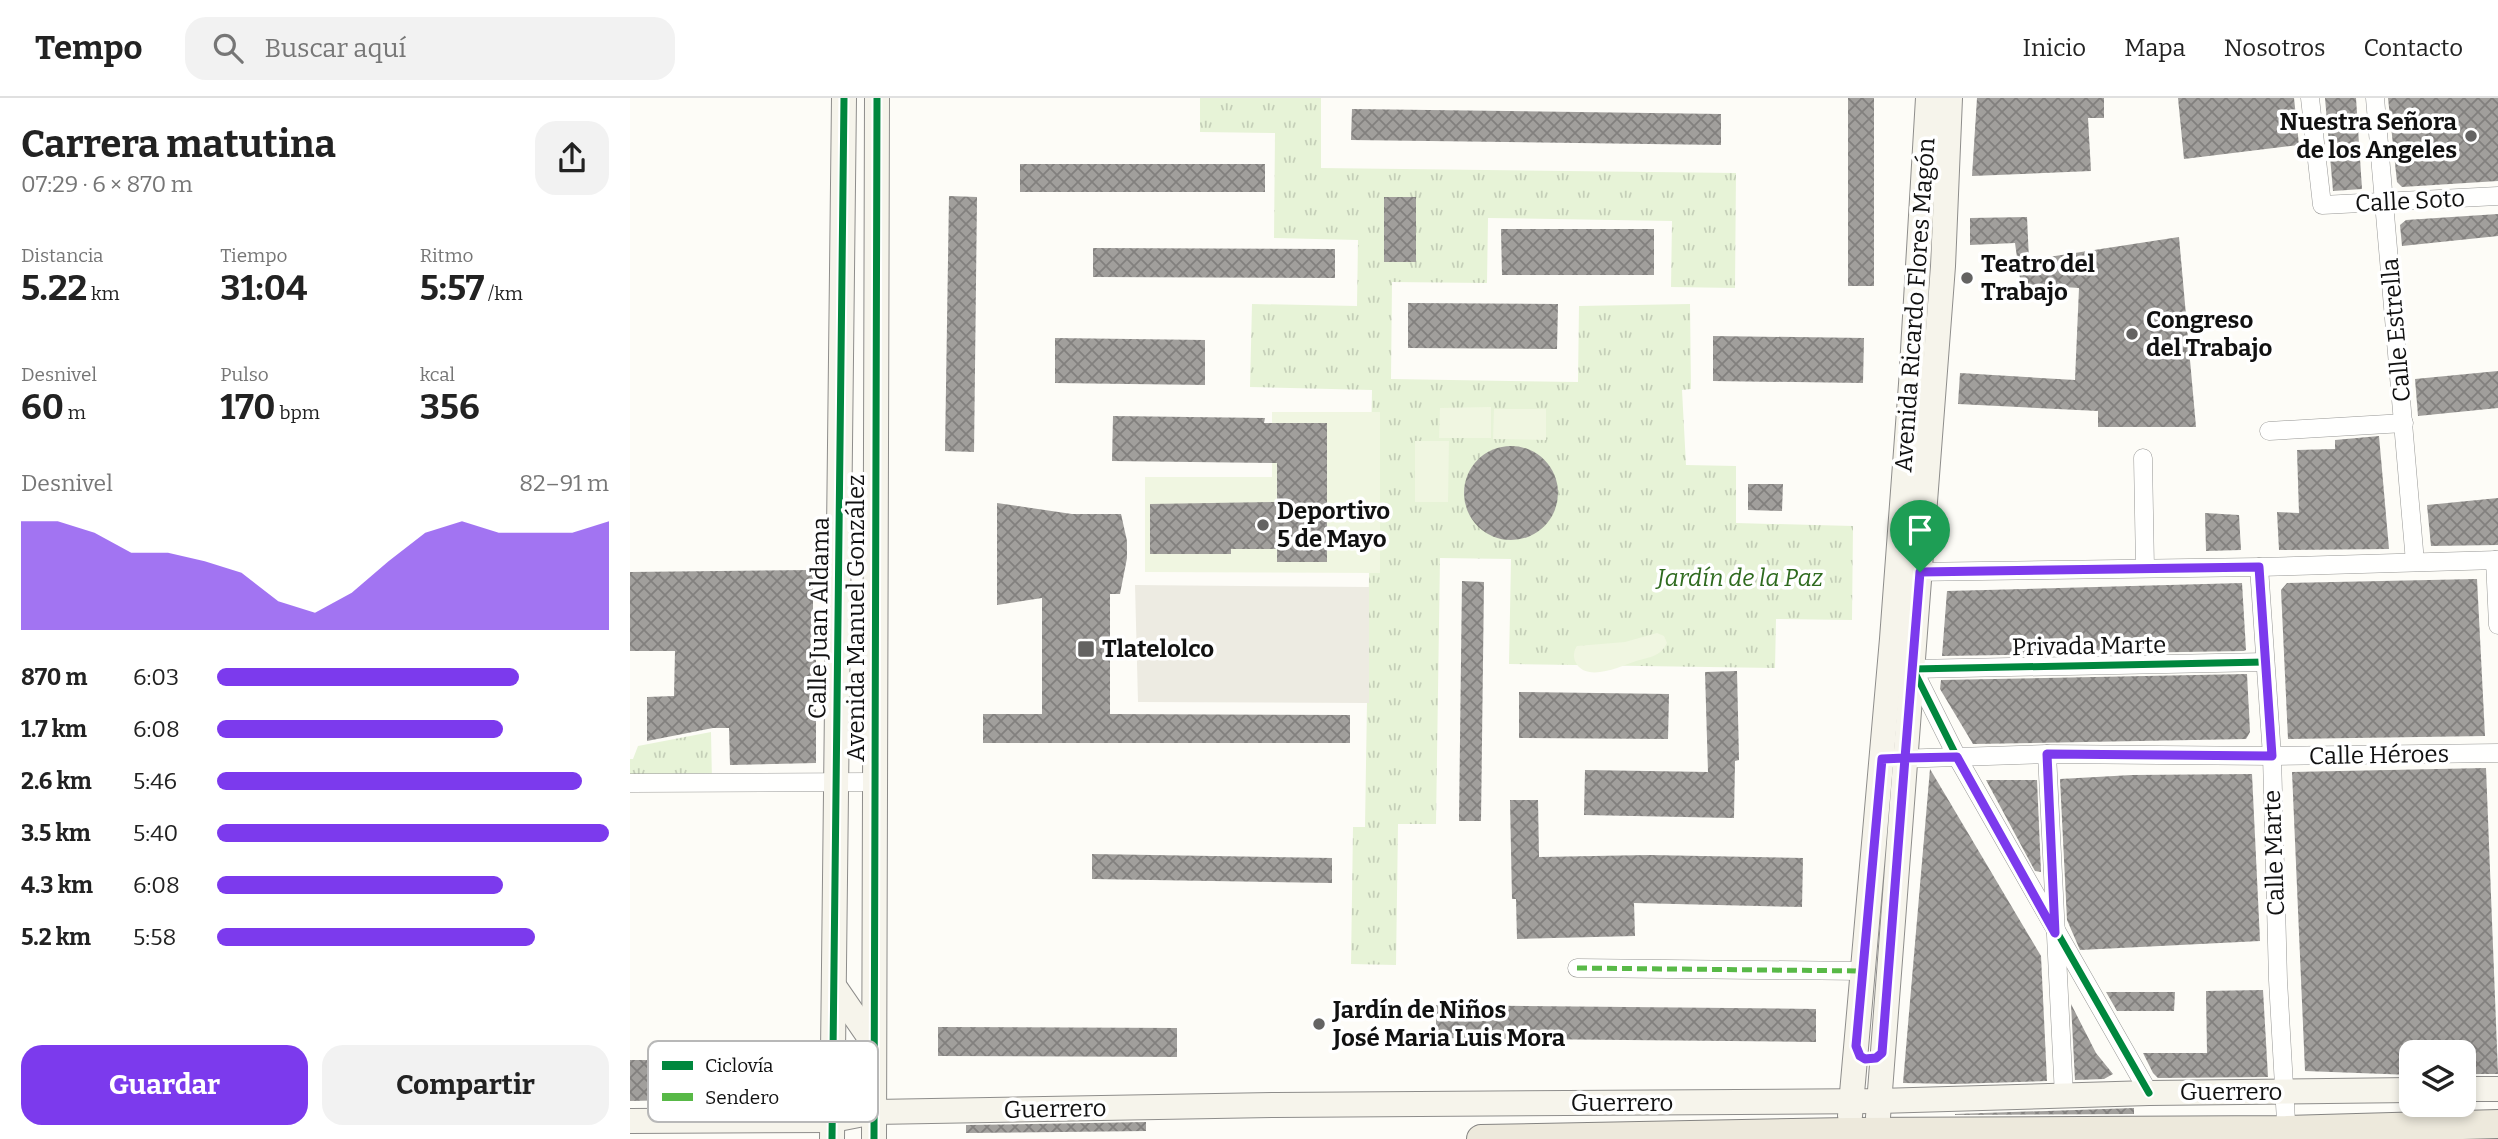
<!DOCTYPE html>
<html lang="es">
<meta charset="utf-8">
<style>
body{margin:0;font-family:Bitter,serif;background:#f2f2f2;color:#222;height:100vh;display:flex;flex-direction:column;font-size:26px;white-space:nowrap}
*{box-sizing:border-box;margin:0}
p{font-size:23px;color:#767676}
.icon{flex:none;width:38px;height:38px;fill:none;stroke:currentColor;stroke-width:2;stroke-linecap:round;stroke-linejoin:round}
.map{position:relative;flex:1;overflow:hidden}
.sheet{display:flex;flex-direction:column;background:#fff;width:630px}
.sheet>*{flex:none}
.buttons{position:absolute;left:1769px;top:942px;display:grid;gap:14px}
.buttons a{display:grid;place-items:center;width:77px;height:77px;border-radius:14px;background:#fff;box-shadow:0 4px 10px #0003;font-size:35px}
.pin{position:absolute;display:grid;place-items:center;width:60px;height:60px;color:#fff;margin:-72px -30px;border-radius:50% 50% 50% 0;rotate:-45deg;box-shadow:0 0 7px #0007}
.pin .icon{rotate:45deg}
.round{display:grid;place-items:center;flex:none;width:74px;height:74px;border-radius:21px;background:#f2f2f2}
.summary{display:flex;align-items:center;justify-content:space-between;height:119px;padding:0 21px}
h1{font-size:38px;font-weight:700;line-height:52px}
.metrics{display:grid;grid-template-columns:repeat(3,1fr);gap:10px;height:119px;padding:7px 21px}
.metrics div{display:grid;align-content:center}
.metrics b{font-size:35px;font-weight:700}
.metrics small{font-size:19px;font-weight:400}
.metrics p{font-size:19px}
.chart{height:196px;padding:14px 21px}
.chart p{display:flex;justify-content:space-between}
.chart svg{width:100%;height:126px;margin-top:7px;fill:#7c3aed;opacity:.7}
.action{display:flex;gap:14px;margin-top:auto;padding:14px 21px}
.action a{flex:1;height:80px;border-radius:21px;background:#7c3aed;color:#fff;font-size:28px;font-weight:700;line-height:80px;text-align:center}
.action a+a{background:#f2f2f2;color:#222}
ul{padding:0 21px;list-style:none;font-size:23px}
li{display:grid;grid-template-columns:112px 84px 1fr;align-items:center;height:52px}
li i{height:18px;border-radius:9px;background:#7c3aed}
header{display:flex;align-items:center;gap:42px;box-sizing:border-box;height:98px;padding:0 35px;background:#fff;border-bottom:2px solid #e0e0e0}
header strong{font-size:33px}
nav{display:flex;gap:38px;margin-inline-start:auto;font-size:24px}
.search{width:490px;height:63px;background:#f2f2f2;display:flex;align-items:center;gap:18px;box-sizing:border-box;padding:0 24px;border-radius:21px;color:#767676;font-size:26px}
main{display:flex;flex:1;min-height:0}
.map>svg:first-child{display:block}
</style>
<header>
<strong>Tempo</strong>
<div class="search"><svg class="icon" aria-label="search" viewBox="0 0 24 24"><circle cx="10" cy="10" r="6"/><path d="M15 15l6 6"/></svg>Buscar aquí</div>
<nav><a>Inicio</a><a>Mapa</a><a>Nosotros</a><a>Contacto</a></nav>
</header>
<main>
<section class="sheet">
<div class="summary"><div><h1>Carrera matutina</h1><p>07:29 · 6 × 870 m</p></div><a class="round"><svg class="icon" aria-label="share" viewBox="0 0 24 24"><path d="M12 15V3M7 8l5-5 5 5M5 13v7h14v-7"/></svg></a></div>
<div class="metrics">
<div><p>Distancia</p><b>5.22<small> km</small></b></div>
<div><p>Tiempo</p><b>31:04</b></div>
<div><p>Ritmo</p><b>5:57<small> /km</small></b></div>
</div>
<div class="metrics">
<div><p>Desnivel</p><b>60<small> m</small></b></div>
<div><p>Pulso</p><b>170<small> bpm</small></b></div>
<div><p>kcal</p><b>356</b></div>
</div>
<div class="chart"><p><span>Desnivel</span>82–91 m</p>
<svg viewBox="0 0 160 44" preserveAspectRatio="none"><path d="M0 44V6L10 6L20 10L30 17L40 17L50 20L60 24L70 34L80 38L90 31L100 20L110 10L120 6L130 10L140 10L150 10L160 6V44z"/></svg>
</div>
<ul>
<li><b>870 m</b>6:03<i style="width:77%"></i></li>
<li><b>1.7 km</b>6:08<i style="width:73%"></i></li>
<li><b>2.6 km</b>5:46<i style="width:93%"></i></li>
<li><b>3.5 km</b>5:40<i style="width:100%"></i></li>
<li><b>4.3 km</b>6:08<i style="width:73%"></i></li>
<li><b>5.2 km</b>5:58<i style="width:81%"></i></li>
</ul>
<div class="action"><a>Guardar</a><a>Compartir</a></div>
</section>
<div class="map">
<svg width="1868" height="1041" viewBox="0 0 1868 1041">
<defs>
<pattern id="grass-tufts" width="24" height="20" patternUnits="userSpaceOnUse" patternTransform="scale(1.75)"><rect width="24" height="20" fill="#e7f3d7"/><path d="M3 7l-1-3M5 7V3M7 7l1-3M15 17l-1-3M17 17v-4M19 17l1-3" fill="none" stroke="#c5cfb8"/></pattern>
<pattern id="building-cross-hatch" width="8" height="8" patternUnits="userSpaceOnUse" patternTransform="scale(1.75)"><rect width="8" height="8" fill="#a19f9c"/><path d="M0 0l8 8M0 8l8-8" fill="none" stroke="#82807e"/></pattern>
</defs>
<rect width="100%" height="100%" fill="#fdfcf7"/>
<!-- grass -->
<g fill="url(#grass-tufts)">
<polygon points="570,0 691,0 691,70 1106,75 1105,190 1041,189 1042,123 858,120 857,185 762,184 761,281 948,284 949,208 1060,206 1061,291 1052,292 1056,367 1106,368 1106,425 1223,428 1222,522 1146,521 1145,570 879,566 881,461 810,460 806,726 768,726 766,867 721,866 723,729 735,729 742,292 620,289 622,206 727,208 728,142 644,140 645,35 570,34"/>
<polygon points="81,634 82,683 0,684 0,661 3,661 8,648"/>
</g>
<!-- pitch -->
<g fill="#f0f6e1">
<polygon points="861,309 861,340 809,340 810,310"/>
<polygon points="864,311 916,311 916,342 863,341"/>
<polygon points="642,314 750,314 750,475 515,474 515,379 642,379"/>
<polygon points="785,343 819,343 818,404 785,404"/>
<path d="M1027 535 1034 538 1037 545C1030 559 1020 559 1006 563 991 568 955 586 945 563 943 558 944 552 947 548L995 544Z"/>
</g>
<!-- plaza -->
<polygon fill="#edebe2" points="505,487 739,489 739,605 508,604"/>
<!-- building -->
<g fill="url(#building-cross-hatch)">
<rect x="1218" y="0" width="26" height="188"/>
<polygon points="1347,0 1474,0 1474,20 1458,20 1461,73 1342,78"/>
<polygon points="1548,0 1664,0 1669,47 1554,61"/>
<polygon points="1695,0 1726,0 1732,91 1703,93"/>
<polygon points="1758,0 1868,0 1868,83 1772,89 1767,84"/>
<polygon points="722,11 1091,16 1091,47 721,42"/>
<rect x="390" y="66" width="245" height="28"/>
<polygon points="319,98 347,99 344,354 315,353"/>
<rect x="754" y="99" width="32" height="65"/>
<polygon points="1868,116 1868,138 1772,148 1770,127 1776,122"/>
<polygon points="1397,119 1399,162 1549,139 1566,329 1468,329 1468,313 1328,306 1330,275 1445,282 1449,190 1400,187 1401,195 1392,195 1385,145 1340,147 1340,120"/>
<polygon points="871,131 1024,131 1024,177 872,177"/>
<polygon points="463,150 705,151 705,180 463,179"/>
<polygon points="778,205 928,206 927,251 778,250"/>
<polygon points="1083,238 1234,240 1233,285 1083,283"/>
<polygon points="425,240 575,242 575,287 425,285"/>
<polygon points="1868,273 1868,310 1788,318 1785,281"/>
<polygon points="483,318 635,320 634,325 697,325 697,464 647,464 647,451 601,451 601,456 520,456 520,406 647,404 647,365 482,363"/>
<polygon points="1749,338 1759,451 1649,452 1647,414 1669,415 1667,352 1705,351 1705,342"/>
<circle cx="881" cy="395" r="47"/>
<polygon points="1118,386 1153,386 1152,413 1118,412"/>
<polygon points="1868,400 1868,447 1801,448 1797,407"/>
<polygon points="367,405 442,416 491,416 497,443 497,460 490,496 480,496 480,616 720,617 720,645 353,645 353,616 412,616 412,500 367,507"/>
<polygon points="1575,415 1609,417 1611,452 1576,453"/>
<polygon points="183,472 183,551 186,550 186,665 100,667 99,630 83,630 17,643 17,599 44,598 45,553 0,553 0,474"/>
<polygon points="1847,481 1855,638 1658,641 1651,492 1657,485"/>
<polygon points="832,483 854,484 851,723 829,723"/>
<polygon points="1612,485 1616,552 1614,553 1312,558 1317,493"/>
<polygon points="1107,573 1109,662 1105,663 1104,720 954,717 955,672 1078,674 1075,574"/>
<polygon points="1617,576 1620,634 1616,641 1343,646 1310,591 1311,582"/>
<polygon points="889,594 1039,596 1038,641 889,640"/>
<polygon points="1856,670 1868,976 1834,976 1834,954 1782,954 1782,977 1675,973 1662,674"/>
<polygon points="1300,671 1411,858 1417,983 1324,986 1273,985"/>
<polygon points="1622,676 1630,843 1450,852 1437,822 1430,681 1502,677"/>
<polygon points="1356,682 1407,682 1411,774 1405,773"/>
<polygon points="880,702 908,702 909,759 1019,757 1173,760 1172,809 1004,805 1005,838 887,841 886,801 882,801"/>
<polygon points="462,756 702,760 702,785 462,781"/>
<polygon points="1633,892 1638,979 1528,980 1523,975 1513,955 1577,955 1576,893"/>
<polygon points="1476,894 1545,894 1544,913 1487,913"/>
<polygon points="1441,906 1466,955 1483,976 1474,981 1445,982"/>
<polygon points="806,907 1186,911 1186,944 806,940"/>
<polygon points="308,929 547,930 547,959 308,958"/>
<polygon points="0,962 183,962 184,999 0,1003"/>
<polygon points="1504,1010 1504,1016 1325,1017 1325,1016"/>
<polygon points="516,1024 516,1033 336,1035 336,1027"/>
</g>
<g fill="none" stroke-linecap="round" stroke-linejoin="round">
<defs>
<g id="street">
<polyline points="1680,0 1692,107 1868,98"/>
<polyline points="1745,0 1785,464"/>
<polyline points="1639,333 1774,325"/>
<polyline points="1513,360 1515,470"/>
<polyline points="1865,462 1868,527"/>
<polyline points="1629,469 1642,658 1648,882 1657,1041"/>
<polyline points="1280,474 1629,469 1868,462"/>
<polyline points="1417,656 1434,998"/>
<polyline points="1266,661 1417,656 1642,658 1868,655"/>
<polyline points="0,685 245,684"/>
<polyline points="947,870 1233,873"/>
<polyline points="1519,995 1327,659 1283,571 1635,564"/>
</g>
<g id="secondary">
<polyline points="204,888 244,946"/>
<polyline points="1834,991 1868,991"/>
<polyline points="1220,1018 1262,541 1281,286 1298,0"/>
<polyline points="1248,1019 1313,168 1320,0"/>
<polyline points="0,1023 203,1022 244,1014 646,1007 1249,1003 1519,995 1782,992"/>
<polyline points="202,1041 214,0"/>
<polyline points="244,1041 247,0"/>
</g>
<polyline id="primary" points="851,1041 1218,1034 1656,1032 1868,1026"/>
</defs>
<!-- street casing -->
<use href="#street" stroke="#979795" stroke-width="19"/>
<!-- secondary casing -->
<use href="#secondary" stroke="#8e8d8b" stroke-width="26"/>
<!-- primary casing -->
<use href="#primary" stroke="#858482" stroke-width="30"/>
<!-- street -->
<use href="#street" stroke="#fffffe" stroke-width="18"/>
<!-- secondary -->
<use href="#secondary" stroke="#f6f4eb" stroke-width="24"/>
<!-- primary -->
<use href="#primary" stroke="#ede9dc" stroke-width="28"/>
<!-- quiet -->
<polyline stroke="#58b947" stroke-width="5" stroke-dasharray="10 5" stroke-linecap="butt" points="947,870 1233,873"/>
<defs>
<g id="cycleway">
<polyline points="1519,995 1327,659 1283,571 1635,564"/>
<polyline points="202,1041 214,0"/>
<polyline points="244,1041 247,0"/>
</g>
</defs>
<!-- cycleway casing -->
<use href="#cycleway" stroke="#fff" stroke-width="11"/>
<!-- cycleway -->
<use href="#cycleway" stroke="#00873e" stroke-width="7"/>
</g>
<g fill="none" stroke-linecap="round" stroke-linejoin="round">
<defs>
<polyline id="route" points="1290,474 1275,660 1252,661 1226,948 1230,958 1235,961 1246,960 1252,955 1275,660 1327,659 1425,835 1417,656 1642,658 1629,469 1290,474"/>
</defs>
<!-- route casing -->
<use href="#route" stroke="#fff" stroke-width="14"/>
<!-- route -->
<use href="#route" stroke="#7c3aed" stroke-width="9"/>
</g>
<!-- markers -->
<g fill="#646362" stroke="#fff" stroke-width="2.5">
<circle cx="1841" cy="38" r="7"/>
<circle cx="1337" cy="180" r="7"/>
<circle cx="1502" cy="236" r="7"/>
<circle cx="633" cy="427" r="7"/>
<rect x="447" y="542" width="18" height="18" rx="3.5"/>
<circle cx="689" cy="926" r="7"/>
</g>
<g text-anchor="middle" stroke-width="7" stroke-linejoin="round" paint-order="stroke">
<!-- poi labels -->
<g font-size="24" font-weight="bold" fill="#111" stroke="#fff" text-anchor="start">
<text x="1827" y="32" text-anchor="end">Nuestra Señora<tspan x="1827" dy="28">de los Angeles</tspan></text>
<text x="1351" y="174">Teatro del<tspan x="1351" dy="28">Trabajo</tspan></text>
<text x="1516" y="230">Congreso<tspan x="1516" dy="28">del Trabajo</tspan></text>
<text x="647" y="421">Deportivo<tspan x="647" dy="28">5 de Mayo</tspan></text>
<text x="472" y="559">Tlatelolco</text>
<text x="703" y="920">Jardín de Niños<tspan x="703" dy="28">José Maria Luis Mora</tspan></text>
</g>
<!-- street labels -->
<g font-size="24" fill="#111" stroke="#fff">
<text transform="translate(1780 103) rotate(-3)" y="8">Calle Soto</text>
<text transform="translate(1285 207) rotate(-86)" y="8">Avenida Ricardo Flores Magón</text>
<text transform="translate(1766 232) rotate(-95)" y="8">Calle Estrella</text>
<text transform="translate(189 520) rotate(-89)" y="8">Calle Juan Aldama</text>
<text transform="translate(226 520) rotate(-90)" y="8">Avenida Manuel González</text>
<text transform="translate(1459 548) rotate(-1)" y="8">Privada Marte</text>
<text transform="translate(1749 657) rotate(-1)" y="8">Calle Héroes</text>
<text transform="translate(1644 755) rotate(-92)" y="8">Calle Marte</text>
<text x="1601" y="1002">Guerrero</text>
<text x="992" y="1013">Guerrero</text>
<text transform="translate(425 1011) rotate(-1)" y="8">Guerrero</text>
</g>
<!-- park labels -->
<g font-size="24" font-style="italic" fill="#2f6b1f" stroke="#fff">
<text x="1110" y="488">Jardín de la Paz</text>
</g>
</g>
<!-- legend -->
<rect x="18" y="943" width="230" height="81" rx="10" fill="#fff" stroke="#b8b8b8" stroke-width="2"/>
<rect x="32" y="963" width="31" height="9" fill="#00873e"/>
<rect x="32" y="995" width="31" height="8" fill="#58b947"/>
<g font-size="19" fill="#111">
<text x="75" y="974">Ciclovía</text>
<text x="75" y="1006">Sendero</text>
</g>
</svg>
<div class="buttons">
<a><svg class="icon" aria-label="layers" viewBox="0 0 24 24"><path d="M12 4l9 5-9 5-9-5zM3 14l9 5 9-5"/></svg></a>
</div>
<div class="pin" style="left:1290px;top:474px;background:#1e9e55"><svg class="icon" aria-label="arrive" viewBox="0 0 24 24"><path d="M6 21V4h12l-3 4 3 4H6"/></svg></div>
</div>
</main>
